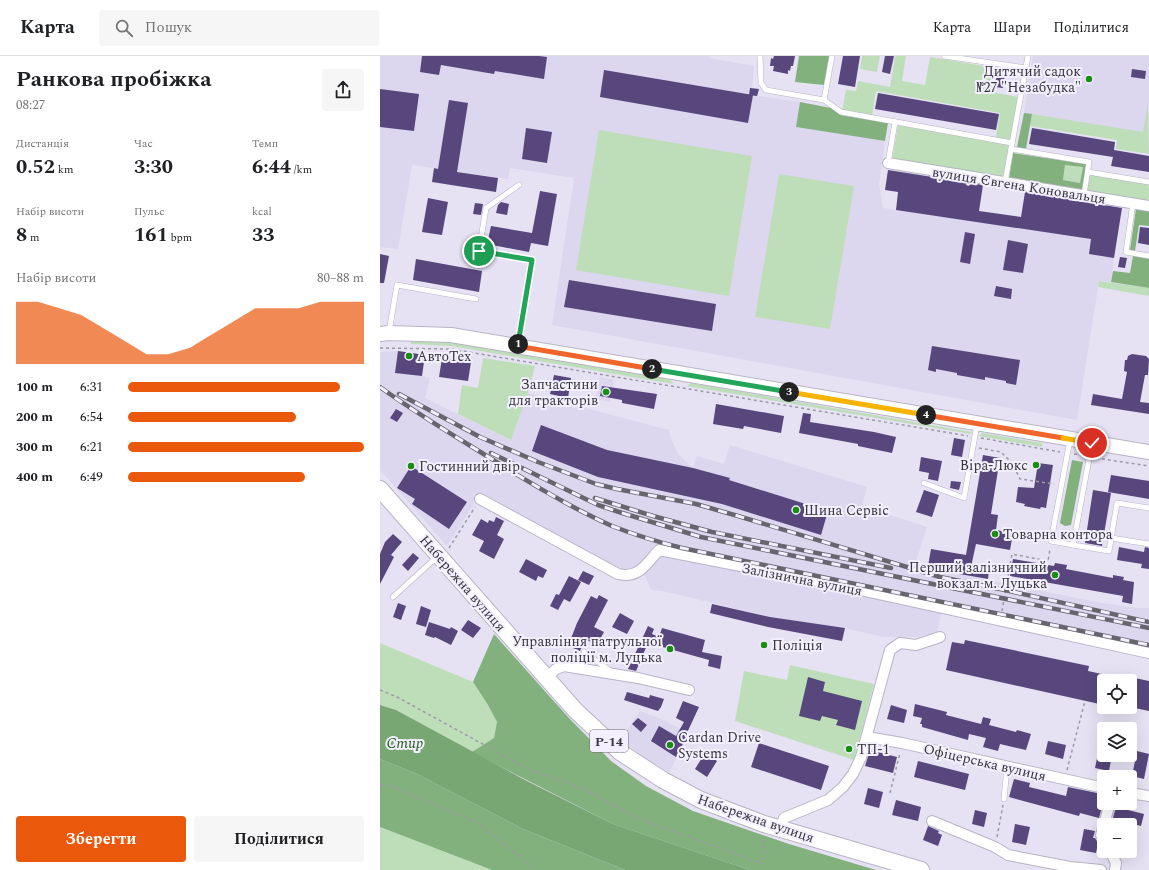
<!DOCTYPE html>
<html lang="uk">
<meta charset="utf-8">
<style>
body{margin:0;font-family:Spectral,serif;background:#f6f6f6;color:#202124;height:100vh;display:flex;flex-direction:column;font-size:15px;white-space:nowrap}
*{box-sizing:border-box;margin:0}
p{font-size:13px;color:#757577}
.icon{flex:none;width:22px;height:22px;fill:none;stroke:currentColor;stroke-width:2;stroke-linecap:round;stroke-linejoin:round}
.map{position:relative;flex:1;overflow:hidden}
.drawer{display:flex;flex-direction:column;background:#fff;width:380px}
.drawer>*{flex:none}
.buttons{position:absolute;left:717px;top:618px;display:grid;gap:8px}
.buttons a{display:grid;place-items:center;width:40px;height:40px;border-radius:4px;background:#fff;box-shadow:0 4px 16px #0002;font-size:20px}
.pin{position:absolute;display:grid;place-items:center;width:34px;height:34px;color:#fff;margin:-17px;border:2px solid #fff;border-radius:50%;box-shadow:0 1px 4px #0007}
.km{position:absolute;width:20px;height:20px;margin:-10px;border-radius:50%;background:#222;color:#fff;font-size:11px;line-height:20px;text-align:center}
.round{display:grid;place-items:center;flex:none;width:42px;height:42px;border-radius:4px;background:#f6f6f6}
.headline{display:flex;align-items:center;justify-content:space-between;height:68px;padding:0 16px}
h1{font-size:22px;font-weight:700;line-height:30px}
.figures{display:grid;grid-template-columns:repeat(3,1fr);gap:6px;height:68px;padding:4px 16px}
.figures div{display:grid;align-content:center}
.figures b{font-size:20px;font-weight:700}
.figures small{font-size:11px;font-weight:400}
.figures p{font-size:11px}
.chart{height:112px;padding:8px 16px}
.chart p{display:flex;justify-content:space-between}
.chart svg{width:100%;height:72px;margin-top:4px;fill:#ea580c;opacity:.7}
.button{display:flex;gap:8px;margin-top:auto;padding:8px 16px}
.button a{flex:1;height:46px;border-radius:4px;background:#ea580c;color:#fff;font-size:16px;font-weight:700;line-height:46px;text-align:center}
.button a+a{background:#f6f6f6;color:#202124}
ul{padding:0 16px;list-style:none;font-size:13px}
li{display:grid;grid-template-columns:64px 48px 1fr;align-items:center;height:30px}
li i{height:10px;border-radius:5px;background:#ea580c}
header{display:flex;align-items:center;gap:24px;box-sizing:border-box;height:56px;padding:0 20px;background:#fff;border-bottom:1px solid #e0e0e0}
header strong{font-size:19px}
nav{display:flex;gap:22px;margin-inline-start:auto;font-size:14px}
.search{width:280px;height:36px;background:#f6f6f6;display:flex;align-items:center;gap:10px;box-sizing:border-box;padding:0 14px;border-radius:4px;color:#757577;font-size:15px}
main{display:flex;flex:1;min-height:0}
.map>svg:first-child{display:block}
</style>
<header>
<strong>Карта</strong>
<div class="search"><svg class="icon" aria-label="search" viewBox="0 0 24 24"><circle cx="10" cy="10" r="6"/><path d="M15 15l6 6"/></svg>Пошук</div>
<nav><a>Карта</a><a>Шари</a><a>Поділитися</a></nav>
</header>
<main>
<section class="drawer">
<div class="headline"><div><h1>Ранкова пробіжка</h1><p>08:27</p></div><a class="round"><svg class="icon" aria-label="share" viewBox="0 0 24 24"><path d="M12 15V3M7 8l5-5 5 5M5 13v7h14v-7"/></svg></a></div>
<div class="figures">
<div><p>Дистанція</p><b>0.52<small> km</small></b></div>
<div><p>Час</p><b>3:30</b></div>
<div><p>Темп</p><b>6:44<small> /km</small></b></div>
</div>
<div class="figures">
<div><p>Набір висоти</p><b>8<small> m</small></b></div>
<div><p>Пульс</p><b>161<small> bpm</small></b></div>
<div><p>kcal</p><b>33</b></div>
</div>
<div class="chart"><p><span>Набір висоти</span>80–88 m</p>
<svg viewBox="0 0 160 44" preserveAspectRatio="none"><path d="M0 44V6L10 6L20 10L30 14L40 22L50 30L60 38L70 38L80 34L90 26L100 18L110 10L120 10L130 10L140 6L150 6L160 6V44z"/></svg>
</div>
<ul>
<li><b>100 m</b>6:31<i style="width:90%"></i></li>
<li><b>200 m</b>6:54<i style="width:71%"></i></li>
<li><b>300 m</b>6:21<i style="width:100%"></i></li>
<li><b>400 m</b>6:49<i style="width:75%"></i></li>
</ul>
<div class="button"><a>Зберегти</a><a>Поділитися</a></div>
</section>
<div class="map">
<svg width="769" height="814" viewBox="0 0 769 814">
<rect width="100%" height="100%" fill="#e6e2f4"/>
<!-- built -->
<g fill="#dcd6ee">
<polygon points="0,0 329,0 329,2 374,10 372,32 379,33 378,40 420,46 416,71 505,85 499,128 503,152 736,186 731,226 719,225 697,364 172,269 194,122 130,112 128,123 32,109 18,193 0,191"/>
<polygon points="653,0 769,0 769,47 764,77 644,57"/>
<polygon points="18,295 45,299 42,320 50,322 45,342 130,384 148,337 289,374 290,380 298,398 313,412 317,400 344,408 350,389 487,431 482,450 547,471 535,508 556,512 556,514 722,547 758,552 769,552 769,591 590,551 589,554 563,549 557,576 537,581 503,581 465,572 390,561 283,535 271,534 264,518 257,514 246,517 98,442 67,490 0,414 0,296"/>
<polygon points="220,321 234,324 230,346 216,343"/>
<polygon points="260,655 281,663 309,677 289,716 262,700 241,684"/>
</g>
<!-- green -->
<g fill="#bedeba">
<polygon points="482,0 500,0 497,16 480,13"/>
<polygon points="515,0 526,0 522,25 545,29 550,1 616,12 611,36 638,41 630,84 616,81 620,57 496,35 492,60 462,55 466,34 476,35 478,25 510,31"/>
<polygon points="768,47 769,98 736,93 737,84 650,70 652,58 763,76"/>
<polygon points="518,69 629,89 623,122 512,105"/>
<polygon points="219,74 372,100 349,240 196,214"/>
<polygon points="685,108 703,111 701,127 683,124"/>
<polygon points="399,118 474,130 450,273 375,261"/>
<polygon points="709,118 769,127 769,146 706,136"/>
<polygon points="719,225 769,232 769,240 718,231"/>
<polygon points="31,284 71,286 290,323 293,328 71,290 31,288"/>
<polygon points="103,302 155,310 148,337 131,384 78,358 82,329 98,332"/>
<polygon points="311,327 592,376 591,378 307,330"/>
<polygon points="602,377 662,387 662,391 599,380"/>
<polygon points="0,587 93,626 108,649 117,666 114,682 92,696 16,654 0,649"/>
<polygon points="410,609 494,628 474,704 355,665 364,615 407,624"/>
<polygon points="0,771 112,814 0,814"/>
</g>
<!-- forest -->
<g fill="#82b17d" fill-rule="evenodd">
<polygon points="419,0 449,0 444,29 415,26"/>
<polygon points="420,46 451,52 460,59 508,67 505,85 416,71"/>
<polygon points="644,57 652,58 646,93 637,91"/>
<path d="M633 97 706 108 702 135 629 123ZM685 109 703 111 700 127 683 124Z"/>
<polygon points="756,153 769,155 769,170 759,169 755,195 750,194"/>
<polygon points="753,200 769,202 769,232 731,226 733,215 750,217"/>
<polygon points="692,404 703,406 691,469 685,470 680,467"/>
<polygon points="114,578 188,661 231,705 266,730 313,755 409,788 496,814 370,814 233,768 92,696 114,682 117,666 108,649 93,626"/>
<polygon points="0,703 37,718 143,773 245,814 112,814 0,771"/>
</g>
<!-- water -->
<polygon fill="#78a774" points="0,649 16,654 147,725 233,768 370,814 245,814 143,773 37,718 0,703"/>
<!-- building -->
<g fill="#58477d">
<polygon points="42,0 159,0 167,1 164,23 115,15 114,18 61,9 59,19 40,16"/>
<polygon points="394,0 415,0 413,10 411,10 410,15 408,14 408,18 393,15 394,10 390,10 391,2 393,3"/>
<polygon points="463,0 480,0 475,31 458,28"/>
<polygon points="505,0 514,0 510,18 502,16"/>
<polygon points="752,13 766,15 765,23 751,21"/>
<polygon points="224,14 373,39 368,67 220,41"/>
<polygon points="617,17 625,18 623,32 615,31"/>
<polygon points="370,32 379,33 377,40 369,39"/>
<polygon points="0,33 39,38 34,75 0,71"/>
<polygon points="498,37 619,58 616,74 495,53"/>
<polygon points="69,44 88,47 77,116 118,122 116,136 52,126 54,112 58,113"/>
<polygon points="146,72 172,76 167,107 142,103"/>
<polygon points="652,72 735,86 734,94 769,100 769,116 731,110 733,101 649,88"/>
<polygon points="508,114 603,129 599,155 641,161 645,136 742,152 734,202 709,198 711,183 516,154 518,136 505,134"/>
<polygon points="160,135 177,138 168,190 151,187 149,196 107,188 111,170 152,177"/>
<polygon points="48,142 68,146 62,179 42,176"/>
<polygon points="121,146 129,148 127,159 116,157 118,149"/>
<polygon points="95,147 103,148 101,159 93,158"/>
<polygon points="760,171 769,172 769,189 758,187"/>
<polygon points="585,176 595,178 590,208 580,206"/>
<polygon points="628,184 648,188 643,217 623,214"/>
<polygon points="0,198 9,200 4,227 0,227"/>
<polygon points="740,201 747,202 745,212 738,211"/>
<polygon points="36,203 102,215 99,236 33,224"/>
<polygon points="189,224 336,248 332,275 184,251"/>
<polygon points="616,230 632,233 631,243 614,240"/>
<polygon points="552,290 640,304 636,329 626,327 626,325 605,321 605,324 577,319 577,317 556,313 556,316 548,314"/>
<polygon points="18,295 45,299 42,320 15,317"/>
<polygon points="752,298 766,300 769,303 768,319 765,319 760,346 769,347 769,358 711,349 713,338 742,343 747,316 744,315 745,304 747,304 748,300"/>
<polygon points="62,302 91,306 88,325 59,321"/>
<polygon points="174,319 191,322 188,342 170,338"/>
<polygon points="222,330 277,338 274,353 242,347 242,344 220,340"/>
<polygon points="336,348 404,360 401,377 364,370 363,373 333,368"/>
<polygon points="16,353 23,357 17,366 10,362"/>
<polygon points="423,357 431,358 430,366 494,376 516,381 512,397 478,390 478,388 419,377"/>
<polygon points="161,369 227,394 313,412 350,422 349,424 448,455 441,479 342,448 218,421 152,395"/>
<polygon points="574,382 585,384 582,401 571,399"/>
<polygon points="603,399 620,402 611,458 618,459 616,474 633,477 630,494 596,488 591,511 609,514 608,523 556,514 556,512 548,510 551,493 586,499"/>
<polygon points="541,401 562,405 558,425 548,423 549,417 539,415"/>
<polygon points="658,407 673,409 666,452 661,451 660,453 644,450 645,448 636,446 638,431 654,432"/>
<polygon points="31,410 87,446 69,473 32,448 35,443 17,432"/>
<polygon points="731,419 769,425 769,443 728,436"/>
<polygon points="571,425 581,426 579,434 570,432"/>
<polygon points="544,434 559,439 552,461 536,456"/>
<polygon points="713,434 731,437 722,490 705,487"/>
<polygon points="116,461 124,465 117,479 124,483 114,503 99,495 104,485 92,479 101,463 108,467 109,464 114,466"/>
<polygon points="13,478 22,486 11,499 14,501 0,528 0,498 5,486"/>
<polygon points="739,491 764,496 765,491 769,492 769,513 761,512 762,508 737,504"/>
<polygon points="33,497 39,502 28,515 22,509"/>
<polygon points="146,503 167,514 163,522 158,520 156,525 139,516"/>
<polygon points="633,503 674,510 675,507 687,509 686,513 733,522 733,519 744,521 743,524 754,526 752,548 742,546 743,540 630,520"/>
<polygon points="203,515 214,520 209,529 198,524"/>
<polygon points="189,520 201,526 190,546 184,543 178,554 170,550 176,538 179,539"/>
<polygon points="219,539 228,544 214,571 224,576 217,589 205,583 200,595 188,590 197,567 211,540 217,543"/>
<polygon points="18,547 26,550 21,564 13,561"/>
<polygon points="332,548 390,561 465,572 462,585 388,571 330,557"/>
<polygon points="41,550 51,554 46,571 36,568"/>
<polygon points="240,557 254,565 247,578 232,571"/>
<polygon points="88,564 101,572 93,582 81,574"/>
<polygon points="49,566 70,573 71,571 78,575 71,589 55,581 54,582 45,579"/>
<polygon points="268,570 274,573 272,578 279,581 282,572 325,584 322,596 342,600 340,613 328,610 329,604 268,587 256,615 248,613"/>
<polygon points="585,584 709,610 708,615 740,622 740,625 724,625 724,649 566,614 572,586 584,588"/>
<polygon points="428,621 445,626 443,635 482,645 475,674 456,669 458,664 442,660 440,665 419,660"/>
<polygon points="750,621 769,625 769,655 750,651"/>
<polygon points="247,636 269,642 270,639 284,643 281,651 278,655 244,644"/>
<polygon points="303,645 319,651 306,679 307,680 296,701 271,685 279,670 296,680 304,666 296,662"/>
<polygon points="535,648 567,656 566,659 601,668 603,661 611,663 609,669 636,676 637,674 651,678 646,694 620,688 618,695 603,691 606,682 589,678 588,684 542,671 542,668 540,668 542,662 533,660"/>
<polygon points="511,649 527,654 524,667 507,663"/>
<polygon points="258,662 267,669 261,676 252,668"/>
<polygon points="721,683 724,684 724,699 732,699 729,715 715,712"/>
<polygon points="668,685 686,689 683,703 665,698"/>
<polygon points="379,687 449,710 441,734 371,711"/>
<polygon points="490,694 517,701 513,717 485,710"/>
<polygon points="757,695 769,698 764,723 752,720"/>
<polygon points="325,697 337,705 327,721 315,713"/>
<polygon points="538,705 589,718 585,734 534,721"/>
<polygon points="634,723 650,727 649,731 686,740 688,731 722,738 720,746 723,747 719,762 700,757 699,760 629,741"/>
<polygon points="488,732 503,736 499,752 484,748"/>
<polygon points="516,744 541,751 538,765 512,759"/>
<polygon points="736,751 764,758 761,770 738,764 737,769 731,769"/>
<polygon points="595,754 607,757 604,771 592,768"/>
<polygon points="635,768 650,771 646,789 632,786"/>
<polygon points="548,770 559,775 558,777 562,779 558,790 543,784"/>
<polygon points="704,773 715,775 713,782 715,782 718,787 716,797 700,794"/>
</g>
<g fill="none" stroke-linecap="round" stroke-linejoin="round">
<defs>
<g id="lane">
<polyline points="380,0 381,27 386,34 444,44 461,56 632,87"/>
<polyline points="564,0 646,12"/>
<polyline points="444,44 452,0"/>
<polyline points="631,93 709,106 704,139"/>
<polyline points="508,107 515,66"/>
<polyline points="708,116 769,126"/>
<polyline points="625,126 648,0"/>
<polyline points="753,147 746,196 769,200"/>
<polyline points="9,276 17,229 96,243"/>
<polyline points="137,289 152,204 99,195 106,152 139,129"/>
<polyline points="690,384 671,485 693,489 712,387"/>
<polyline points="544,427 584,442 597,368"/>
<polyline points="731,482 769,488"/>
<polyline points="693,489 729,495 737,447 769,452"/>
<polyline points="13,541 58,500"/>
<polyline points="204,596 232,616"/>
<polyline points="624,743 627,711"/>
</g>
<g id="street">
<polyline points="508,107 769,150"/>
<path d="M100 443 238 518C259 523 266 508 279 494L467 531 769 597"/>
<polyline points="166,622 176,613 184,610 258,622 309,634"/>
<polyline points="487,681 522,687 724,732"/>
<polyline points="750,737 769,740"/>
<polyline points="552,765 615,791 628,799 690,811 721,814"/>
<polyline points="400,773 404,762 448,744 463,731 473,718 481,701 510,594 520,587 536,589 560,581"/>
<polyline points="724,784 721,779 730,747"/>
<polyline points="730,795 736,807 735,814"/>
</g>
<polyline id="secondary" points="0,278 9,277 71,279 769,396"/>
<polyline id="primary" points="0,433 195,654 240,696 283,724 321,744 384,768 541,814"/>
</defs>
<!-- lane casing -->
<use href="#lane" stroke="#b8b4c5" stroke-width="6"/>
<!-- street casing -->
<use href="#street" stroke="#b8b4c5" stroke-width="12"/>
<!-- secondary casing -->
<use href="#secondary" stroke="#b8b4c5" stroke-width="16"/>
<!-- primary casing -->
<use href="#primary" stroke="#b8b4c5" stroke-width="18"/>
<!-- path -->
<g stroke="#9c99a6" stroke-width="1.5" stroke-dasharray="3 3" stroke-linecap="butt">
<polyline points="0,292 70,293 588,380"/>
<polyline points="601,382 680,396"/>
<polyline points="599,392 621,396 632,407 640,423 674,428"/>
<polyline points="694,398 702,399"/>
<polyline points="716,402 769,410"/>
<polyline points="69,492 95,451"/>
<polyline points="622,555 632,498 668,505 670,493"/>
<polyline points="0,634 17,641 150,714 205,733 255,761 383,808 384,782"/>
<polyline points="687,714 705,645"/>
<polyline points="0,729 10,730 99,767 156,814"/>
<polyline points="510,737 520,697"/>
<polyline points="617,781 623,749"/>
</g>
<!-- lane -->
<use href="#lane" stroke="#fff" stroke-width="5"/>
<!-- street -->
<use href="#street" stroke="#fff" stroke-width="10"/>
<!-- secondary -->
<use href="#secondary" stroke="#fff" stroke-width="14"/>
<!-- primary -->
<use href="#primary" stroke="#fff" stroke-width="16"/>
<defs>
<g id="rail">
<path d="M0 331C33 355 68 376 102 397 144 423 187 450 232 470 255 479 278 486 302 492L769 589"/>
<polyline points="19,338 100,381 158,406 216,428 237,433 316,448 358,460 560,521 625,534 769,566"/>
<polyline points="111,397 218,449 239,456 321,481 769,572"/>
<polyline points="215,442 273,460 332,476 511,512"/>
</g>
</defs>
<!-- rail casing -->
<use href="#rail" stroke="#67656e" stroke-width="4.5"/>
<!-- rail -->
<use href="#rail" stroke="#f3effe" stroke-width="3" stroke-dasharray="9" stroke-linecap="butt"/>
</g>
<g fill="none" stroke-linecap="round" stroke-linejoin="round">
<defs>
<polyline id="split-1" points="99,195 152,204 138,288"/>
<polyline id="split-2" points="138,288 137,290 272,313"/>
<polyline id="split-3" points="272,313 409,336"/>
<polyline id="split-4" points="409,336 546,359"/>
<polyline id="split-5" points="546,359 683,382"/>
<polyline id="split-6" points="683,382 712,387"/>
</defs>
<!-- split-1 casing -->
<use href="#split-1" stroke="#fff" stroke-width="8"/>
<!-- split-2 casing -->
<use href="#split-2" stroke="#fff" stroke-width="8"/>
<!-- split-3 casing -->
<use href="#split-3" stroke="#fff" stroke-width="8"/>
<!-- split-4 casing -->
<use href="#split-4" stroke="#fff" stroke-width="8"/>
<!-- split-5 casing -->
<use href="#split-5" stroke="#fff" stroke-width="8"/>
<!-- split-6 casing -->
<use href="#split-6" stroke="#fff" stroke-width="8"/>
<!-- split-1 -->
<use href="#split-1" stroke="#22a559" stroke-width="5"/>
<!-- split-2 -->
<use href="#split-2" stroke="#f0652b" stroke-width="5"/>
<!-- split-3 -->
<use href="#split-3" stroke="#22a559" stroke-width="5"/>
<!-- split-4 -->
<use href="#split-4" stroke="#f5b400" stroke-width="5"/>
<!-- split-5 -->
<use href="#split-5" stroke="#f0652b" stroke-width="5"/>
<!-- split-6 -->
<use href="#split-6" stroke="#f5b400" stroke-width="5"/>
</g>
<!-- markers -->
<g fill="#198c12" stroke="#f3effe" stroke-width="1.5">
<circle cx="709" cy="23" r="4"/>
<circle cx="29" cy="300" r="4"/>
<circle cx="226" cy="336" r="4"/>
<circle cx="656" cy="409" r="4"/>
<circle cx="31" cy="410" r="4"/>
<circle cx="416" cy="454" r="4"/>
<circle cx="615" cy="478" r="4"/>
<circle cx="675" cy="519" r="4"/>
<circle cx="384" cy="589" r="4"/>
<circle cx="290" cy="593" r="4"/>
<circle cx="290" cy="689" r="4"/>
<circle cx="469" cy="693" r="4"/>
</g>
<g text-anchor="middle" stroke-width="4" stroke-linejoin="round" paint-order="stroke">
<!-- shield labels -->
<rect fill="#f3effe" stroke="#6e6c75" stroke-width="1" x="210" y="674" width="38" height="22" rx="3"/>
<g font-size="13" font-weight="bold" fill="#35343a">
<text x="229" y="690">Р-14</text>
</g>
<!-- poi labels -->
<g font-size="14" fill="#35343a" stroke="#f3effe" text-anchor="start">
<text x="701" y="20" text-anchor="end">Дитячий садок<tspan x="701" dy="16">№27 "Незабудка"</tspan></text>
<text x="37" y="305">АвтоТех</text>
<text x="218" y="333" text-anchor="end">Запчастини<tspan x="218" dy="16">для тракторів</tspan></text>
<text x="648" y="414" text-anchor="end">Віра-Люкс</text>
<text x="39" y="415">Гостинний двір</text>
<text x="424" y="459">Шина Сервіс</text>
<text x="623" y="483">Товарна контора</text>
<text x="667" y="516" text-anchor="end">Перший залізничний<tspan x="667" dy="16">вокзал м. Луцька</tspan></text>
<text x="282" y="590" text-anchor="end">Управління патрульної<tspan x="282" dy="16">поліції м. Луцька</tspan></text>
<text x="392" y="594">Поліція</text>
<text x="298" y="686">Cardan Drive<tspan x="298" dy="16">Systems</tspan></text>
<text x="477" y="698">ТП-1</text>
</g>
<!-- street labels -->
<g font-size="14" fill="#35343a" stroke="#f3effe">
<text transform="translate(639 129) rotate(9)" y="5">вулиця Євгена Коновальця</text>
<text transform="translate(422 523) rotate(11)" y="5">Залізнична вулиця</text>
<text transform="translate(83 527) rotate(49)" y="5">Набережна вулиця</text>
<text transform="translate(605 706) rotate(13)" y="5">Офіцерська вулиця</text>
<text transform="translate(376 762) rotate(19)" y="5">Набережна вулиця</text>
</g>
<!-- water labels -->
<g font-size="15" font-style="italic" fill="#1b5b17" stroke="#f3effe">
<text x="25" y="692">Стир</text>
</g>
</g>
</svg>
<div class="buttons">
<a><svg class="icon" aria-label="locate" viewBox="0 0 24 24"><circle cx="12" cy="12" r="6"/><path d="M12 2v4M12 18v4M2 12h4M18 12h4"/></svg></a>
<a><svg class="icon" aria-label="layers" viewBox="0 0 24 24"><path d="M12 4l9 5-9 5-9-5zM3 14l9 5 9-5"/></svg></a>
<a>+</a>
<a>−</a>
</div>
<div class="pin" style="left:99px;top:195px;background:#1e9e55"><svg class="icon" aria-label="arrive" viewBox="0 0 24 24"><path d="M6 21V4h12l-3 4 3 4H6"/></svg></div>
<div class="pin" style="left:712px;top:387px;background:#d93025"><svg class="icon" aria-label="check" viewBox="0 0 24 24"><path d="M5 12l5 5 9-10"/></svg></div>
<b class="km" style="left:138px;top:288px">1</b>
<b class="km" style="left:272px;top:313px">2</b>
<b class="km" style="left:409px;top:336px">3</b>
<b class="km" style="left:546px;top:359px">4</b>
</div>
</main>
